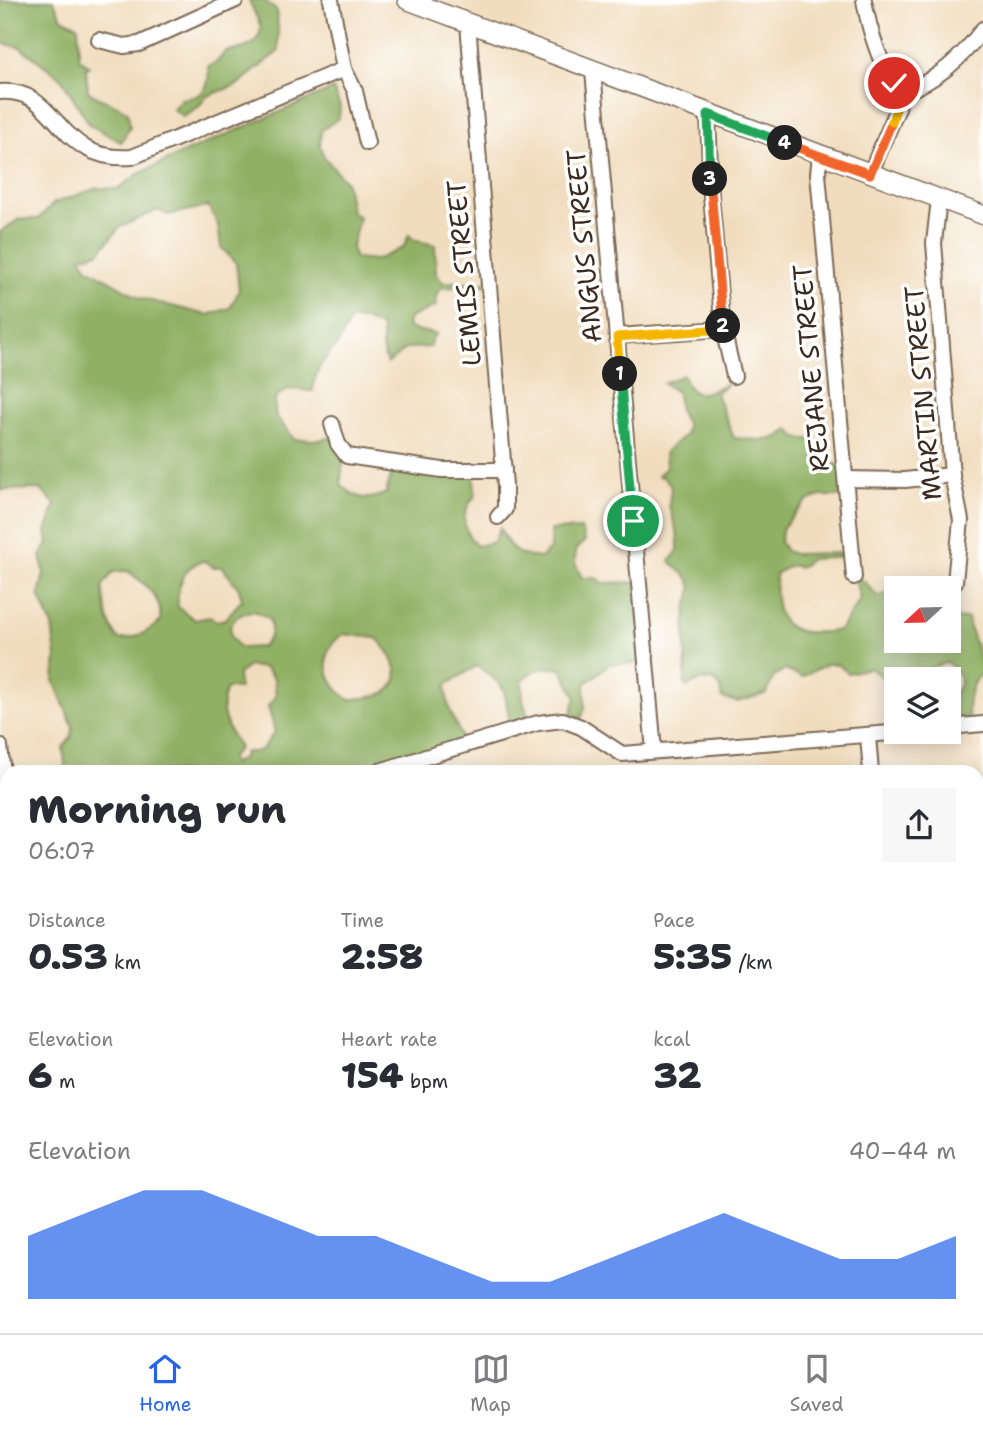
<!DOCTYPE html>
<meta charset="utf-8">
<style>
body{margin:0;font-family:"Shantell Sans",sans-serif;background:#f7f7f7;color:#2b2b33;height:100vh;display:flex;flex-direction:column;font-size:26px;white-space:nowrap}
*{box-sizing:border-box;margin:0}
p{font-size:23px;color:#7c7c81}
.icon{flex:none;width:38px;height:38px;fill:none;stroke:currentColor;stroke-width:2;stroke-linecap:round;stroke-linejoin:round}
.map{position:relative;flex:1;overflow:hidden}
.drawer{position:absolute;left:0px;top:765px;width:984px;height:569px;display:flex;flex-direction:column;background:#fff;border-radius:21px 21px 0 0;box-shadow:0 4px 18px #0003}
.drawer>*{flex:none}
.needle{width:46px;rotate:248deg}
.tools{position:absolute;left:884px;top:576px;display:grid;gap:14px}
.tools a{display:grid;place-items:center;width:77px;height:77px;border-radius:0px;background:#fff;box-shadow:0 4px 18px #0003;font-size:35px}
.pin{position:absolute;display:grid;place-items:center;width:60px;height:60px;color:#fff;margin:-30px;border:4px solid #fff;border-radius:50%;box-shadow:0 2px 7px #0007}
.km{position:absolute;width:35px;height:35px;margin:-18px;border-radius:50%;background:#222;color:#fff;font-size:19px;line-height:35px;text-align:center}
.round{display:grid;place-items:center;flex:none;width:74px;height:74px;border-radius:0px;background:#f7f7f7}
.overview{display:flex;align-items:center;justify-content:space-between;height:119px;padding:0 28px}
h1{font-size:38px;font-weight:800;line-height:52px}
.figures{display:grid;grid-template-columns:repeat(3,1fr);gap:10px;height:119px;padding:7px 28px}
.figures div{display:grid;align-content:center}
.figures b{font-size:35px;font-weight:800}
.figures small{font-size:19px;font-weight:400}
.figures p{font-size:19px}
.chart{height:196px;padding:14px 28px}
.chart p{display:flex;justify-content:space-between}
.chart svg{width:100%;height:126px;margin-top:7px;fill:#2563eb;opacity:.7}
.tabs{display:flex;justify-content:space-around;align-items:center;height:98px;border-top:2px solid #e1e1e2;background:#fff;font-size:19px;color:#7c7c81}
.tabs a{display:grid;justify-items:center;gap:4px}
.tabs .current{color:#2563eb}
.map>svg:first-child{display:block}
</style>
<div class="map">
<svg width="983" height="1333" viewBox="0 0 983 1333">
<rect width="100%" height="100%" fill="#fff"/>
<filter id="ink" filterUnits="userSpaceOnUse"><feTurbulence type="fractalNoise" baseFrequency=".0143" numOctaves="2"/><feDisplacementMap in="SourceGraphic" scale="14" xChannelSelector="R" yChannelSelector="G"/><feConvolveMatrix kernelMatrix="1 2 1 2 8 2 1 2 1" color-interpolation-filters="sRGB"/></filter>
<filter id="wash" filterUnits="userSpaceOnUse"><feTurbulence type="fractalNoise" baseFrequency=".00686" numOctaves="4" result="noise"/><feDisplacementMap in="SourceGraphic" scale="28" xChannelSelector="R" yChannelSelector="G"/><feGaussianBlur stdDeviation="1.57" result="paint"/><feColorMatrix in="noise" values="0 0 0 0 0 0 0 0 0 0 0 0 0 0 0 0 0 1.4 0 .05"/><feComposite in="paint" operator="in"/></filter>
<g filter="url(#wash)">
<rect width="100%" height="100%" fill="#f1ddbe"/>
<!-- forest -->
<g fill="#90b063" stroke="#666d40" stroke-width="2" fill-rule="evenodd">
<path d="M0 0H53L62 18 78 26 79 58 89 66 86 69 88 91C101 102 114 102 128 112L130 127 121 142 90 125 61 78 20 47 0 43Z"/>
<path d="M249 0H263L277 11 279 51 237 85 207 96 198 107 183 116 173 109 181 99C203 98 211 88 208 66L217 62 226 51C243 50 259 46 261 27Z"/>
<path d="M333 89 340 106 339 118 321 131 320 145 324 157 346 182 351 211 359 217 352 247 354 258 376 260 403 248 409 235 414 240 435 245 436 273 442 282H487V285L441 288 436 295V306L409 318 407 325 411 329 436 334 431 339 430 347 407 348 387 364 382 347V328L365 320H350C345 328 342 339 336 346 323 360 314 371 313 391L288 389 276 397C270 419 284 423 294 439L319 440 340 435C348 459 341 461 341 484 355 499 367 502 386 493L394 464 474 474 475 496C460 512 461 530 477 546L494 542 500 528C510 550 516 556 540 558L550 549V530L581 529 585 541 576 549 575 563 582 578H596L603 583 636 582 642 663 609 664 585 684V708L578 726 569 720 576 697 561 669C546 666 531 669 522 681L523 701 531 725 513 731C499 692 518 694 477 666L446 685C447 717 457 719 464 746L376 772H66L63 747 71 738 73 727 54 681 56 656 52 626 39 595 44 573 41 555 48 544 46 532 55 504 40 489 0 490V232L19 219H38L54 203 97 188 118 189 138 174 181 154ZM208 206 218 225 221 247 236 263 239 291 230 308 207 315 140 298 88 268 81 257 99 252 120 227 158 210 168 215ZM205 561 213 567H222L239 589 242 600 225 619 217 621 209 617 195 620 178 607C176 588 184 563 205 561ZM128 571C146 585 163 597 160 622 148 631 134 641 118 639 105 618 107 609 102 587L113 572ZM254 611 269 618C273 631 271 638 262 647L241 648C221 632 231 614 254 611ZM343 634 376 638C388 648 408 676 388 691 379 697 360 698 349 700 326 683 316 652 343 634ZM249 666 265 668 274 679 276 696 268 706 275 732C263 745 266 753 245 752L242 759 232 764 231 757 239 748C228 730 216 708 227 688L239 689 238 674Z"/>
<path d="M683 375C692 405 710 391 730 382L717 392V396L734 438C753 439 775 445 789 429L797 438 814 440V450L819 465 842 464 846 496H821L807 501 783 527 780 542 786 551 794 554 850 553 851 556 811 559 799 568 792 565 776 573C772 627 788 639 840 630L860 599 854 576C871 583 868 590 880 597L888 592 896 597V640H948L949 604 958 619 968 618C970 637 983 660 983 672 968 683 967 707 969 725L956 726 954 693C966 682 958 672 948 663 936 665 929 666 925 679L883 678 870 668 848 673 838 664H827L802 677 785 670C770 676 772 682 766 694L737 702 722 698 720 686 713 680 698 681 687 687 684 684C689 657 682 633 687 607 689 598 695 589 689 580 685 573 675 568 670 561L678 550V537L669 506 671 487 665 478 658 476 666 467 665 452 685 435 687 425 679 410 677 392 663 383Z"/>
<polygon points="977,883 983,886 983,1333 0,1333 0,1209 7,1205 7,1326 976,1326"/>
<polygon points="0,938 7,938 7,1132 0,1139 0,1119 6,1097 0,1091"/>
</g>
</g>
<g filter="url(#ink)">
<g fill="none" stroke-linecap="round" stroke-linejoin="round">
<defs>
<g id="minor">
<polyline points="331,0 344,69 355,91 367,143"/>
<path d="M864 0C869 29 881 71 901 93"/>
<polyline points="468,23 505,486 505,509 498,517"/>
<polyline points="99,40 124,46 139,44 236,0"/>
<polyline points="593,71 654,751"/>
<path d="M0 92C60 87 54 163 132 157L344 69"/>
<path d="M901 93C937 81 961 59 983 29"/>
<polyline points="708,114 711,196 723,329 734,376"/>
<polyline points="820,155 818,174 854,577"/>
<polyline points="870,174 898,108 901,93"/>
<polyline points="939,199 934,243 952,475 961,520 955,582"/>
<polyline points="617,336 723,329"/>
<polyline points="332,424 338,444 347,456 442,470 504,470"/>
<polyline points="846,479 905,480 952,475"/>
<polyline points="948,727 983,724"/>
<polyline points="868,736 871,772"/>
<polyline points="0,746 7,811"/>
<polyline points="376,772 538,723 563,720 581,727 622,754 903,732"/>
<polyline points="976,826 983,825"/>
<polyline points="0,879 7,877"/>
<polyline points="0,1307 7,1305"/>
<polyline points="380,1326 382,1333"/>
</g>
<polyline id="major" points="407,0 983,215"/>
</defs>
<!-- minor casing -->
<use href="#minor" stroke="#7b6956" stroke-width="18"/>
<!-- major casing -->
<use href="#major" stroke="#7b6956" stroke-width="21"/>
<!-- minor -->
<use href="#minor" stroke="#fff" stroke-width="14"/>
<!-- major -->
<use href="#major" stroke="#fff" stroke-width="18"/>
</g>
</g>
<g fill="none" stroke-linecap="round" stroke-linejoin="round" filter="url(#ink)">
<defs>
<polyline id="split-1" points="620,374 633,521"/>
<polyline id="split-2" points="620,374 617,337 723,329 723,326"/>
<polyline id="split-3" points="710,179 723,326"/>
<polyline id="split-4" points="710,179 708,114 785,143"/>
<polyline id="split-5" points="785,143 870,174 892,122"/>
<polyline id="split-6" points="892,122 901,93 894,83"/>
</defs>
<!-- split-1 casing -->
<use href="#split-1" stroke="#fff" stroke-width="14"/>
<!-- split-2 casing -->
<use href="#split-2" stroke="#fff" stroke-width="14"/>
<!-- split-3 casing -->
<use href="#split-3" stroke="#fff" stroke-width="14"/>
<!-- split-4 casing -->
<use href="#split-4" stroke="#fff" stroke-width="14"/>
<!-- split-5 casing -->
<use href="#split-5" stroke="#fff" stroke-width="14"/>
<!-- split-6 casing -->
<use href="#split-6" stroke="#fff" stroke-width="14"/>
<!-- split-1 -->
<use href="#split-1" stroke="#22a559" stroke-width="9"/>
<!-- split-2 -->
<use href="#split-2" stroke="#f5b400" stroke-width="9"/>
<!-- split-3 -->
<use href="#split-3" stroke="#f0652b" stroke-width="9"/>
<!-- split-4 -->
<use href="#split-4" stroke="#22a559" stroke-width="9"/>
<!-- split-5 -->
<use href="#split-5" stroke="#f0652b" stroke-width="9"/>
<!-- split-6 -->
<use href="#split-6" stroke="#f5b400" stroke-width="9"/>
</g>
<g text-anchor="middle" stroke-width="7" stroke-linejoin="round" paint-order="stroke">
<!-- street labels -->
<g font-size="26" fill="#3b2a1e" stroke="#fff">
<text transform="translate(584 246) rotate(-95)" y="9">ANGUS STREET</text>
<text transform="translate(464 273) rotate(-95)" y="9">LEMIS STREET</text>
<text transform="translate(811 368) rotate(-95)" y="9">REJANE STREET</text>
<text transform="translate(923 393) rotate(-95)" y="9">MARTIN STREET</text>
</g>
</g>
</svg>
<div class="tools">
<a><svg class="needle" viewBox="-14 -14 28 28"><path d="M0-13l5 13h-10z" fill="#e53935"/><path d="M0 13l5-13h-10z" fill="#7c7c81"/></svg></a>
<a><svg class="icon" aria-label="layers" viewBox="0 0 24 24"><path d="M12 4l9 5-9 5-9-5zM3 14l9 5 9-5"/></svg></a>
</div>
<div class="pin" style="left:633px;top:521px;background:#1e9e55"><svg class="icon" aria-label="arrive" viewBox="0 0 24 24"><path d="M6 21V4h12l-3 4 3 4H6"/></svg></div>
<div class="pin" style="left:894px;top:83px;background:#d93025"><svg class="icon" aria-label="check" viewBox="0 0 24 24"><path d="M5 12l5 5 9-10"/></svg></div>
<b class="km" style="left:620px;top:374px">1</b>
<b class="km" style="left:723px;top:326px">2</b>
<b class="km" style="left:710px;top:179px">3</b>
<b class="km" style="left:785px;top:143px">4</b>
<section class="drawer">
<div class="overview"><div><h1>Morning run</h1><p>06:07</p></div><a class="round"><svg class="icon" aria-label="share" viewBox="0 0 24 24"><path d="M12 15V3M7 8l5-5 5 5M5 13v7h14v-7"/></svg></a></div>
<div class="figures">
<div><p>Distance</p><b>0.53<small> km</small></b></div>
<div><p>Time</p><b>2:58</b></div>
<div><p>Pace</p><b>5:35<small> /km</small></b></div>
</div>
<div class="figures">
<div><p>Elevation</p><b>6<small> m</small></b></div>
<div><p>Heart rate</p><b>154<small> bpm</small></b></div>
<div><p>kcal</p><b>32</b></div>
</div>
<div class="chart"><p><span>Elevation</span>40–44 m</p>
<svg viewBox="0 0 160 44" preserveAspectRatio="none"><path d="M0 44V22L10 14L20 6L30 6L40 14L50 22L60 22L70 30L80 38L90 38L100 30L110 22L120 14L130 22L140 30L150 30L160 22V44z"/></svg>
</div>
</section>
</div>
<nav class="tabs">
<a class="current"><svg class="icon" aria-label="home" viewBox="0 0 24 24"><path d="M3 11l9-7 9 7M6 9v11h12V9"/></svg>Home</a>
<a><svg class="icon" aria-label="map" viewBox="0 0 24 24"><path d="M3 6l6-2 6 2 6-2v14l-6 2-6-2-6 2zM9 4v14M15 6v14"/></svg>Map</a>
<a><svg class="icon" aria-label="saved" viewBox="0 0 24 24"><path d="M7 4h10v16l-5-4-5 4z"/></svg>Saved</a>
</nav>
